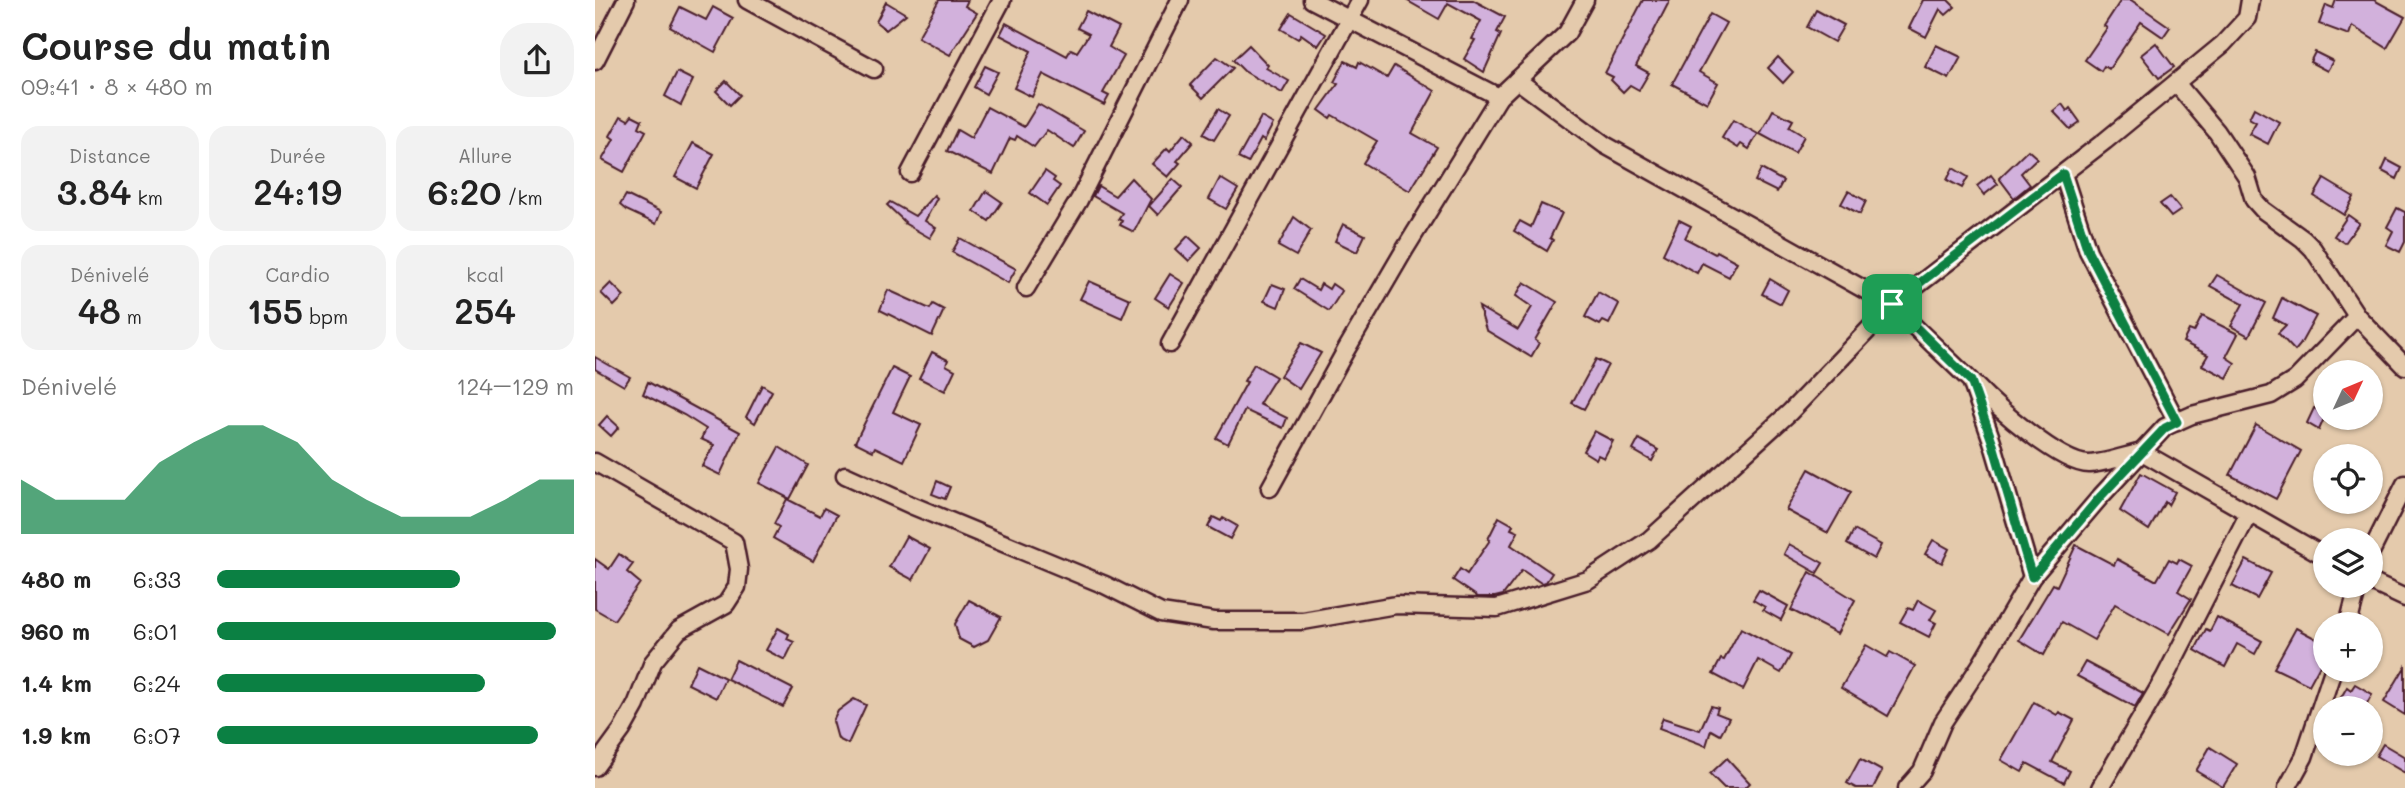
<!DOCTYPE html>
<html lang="fr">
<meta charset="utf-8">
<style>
body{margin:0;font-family:Mali,sans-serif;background:#f2f2f2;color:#222;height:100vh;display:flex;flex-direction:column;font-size:26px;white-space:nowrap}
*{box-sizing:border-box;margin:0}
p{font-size:23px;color:#767676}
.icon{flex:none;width:38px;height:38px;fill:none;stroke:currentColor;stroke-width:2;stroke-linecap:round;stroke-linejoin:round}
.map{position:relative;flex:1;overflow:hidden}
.sheet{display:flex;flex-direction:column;background:#fff;width:595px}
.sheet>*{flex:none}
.needle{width:46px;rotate:46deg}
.fabs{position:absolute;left:1718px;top:360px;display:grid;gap:14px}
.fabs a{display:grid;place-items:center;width:70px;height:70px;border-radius:50%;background:#fff;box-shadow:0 2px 5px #0004;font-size:35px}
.pin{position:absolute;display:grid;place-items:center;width:60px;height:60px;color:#fff;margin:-30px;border-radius:14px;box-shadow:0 4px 10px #0006}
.round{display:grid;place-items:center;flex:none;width:74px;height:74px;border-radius:28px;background:#f2f2f2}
.overview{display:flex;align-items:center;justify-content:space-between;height:119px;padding:0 21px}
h1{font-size:38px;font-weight:600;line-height:52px}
.stats{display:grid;grid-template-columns:repeat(3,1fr);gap:10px;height:119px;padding:7px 21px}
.stats div{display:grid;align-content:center;border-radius:18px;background:#f2f2f2;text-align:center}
.stats b{font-size:35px;font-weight:600}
.stats small{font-size:19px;font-weight:400}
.stats p{font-size:19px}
.chart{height:196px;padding:14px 21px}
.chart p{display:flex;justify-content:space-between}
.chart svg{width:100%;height:126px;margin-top:7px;fill:#0b8043;opacity:.7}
ul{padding:0 21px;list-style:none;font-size:23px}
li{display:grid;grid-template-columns:112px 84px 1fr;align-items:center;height:52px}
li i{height:18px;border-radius:9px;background:#0b8043}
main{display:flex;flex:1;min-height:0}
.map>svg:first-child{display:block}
</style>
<main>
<section class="sheet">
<div class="overview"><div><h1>Course du matin</h1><p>09:41 · 8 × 480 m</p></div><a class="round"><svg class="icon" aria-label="share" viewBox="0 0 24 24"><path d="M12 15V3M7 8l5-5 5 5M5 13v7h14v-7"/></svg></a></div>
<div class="stats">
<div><p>Distance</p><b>3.84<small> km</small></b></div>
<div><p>Durée</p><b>24:19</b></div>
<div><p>Allure</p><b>6:20<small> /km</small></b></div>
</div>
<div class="stats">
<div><p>Dénivelé</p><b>48<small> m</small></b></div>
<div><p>Cardio</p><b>155<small> bpm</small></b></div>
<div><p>kcal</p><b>254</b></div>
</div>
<div class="chart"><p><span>Dénivelé</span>124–129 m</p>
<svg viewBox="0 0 160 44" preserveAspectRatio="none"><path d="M0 44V25L10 32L20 32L30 32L40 19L50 12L60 6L70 6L80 12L90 25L100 32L110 38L120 38L130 38L140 32L150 25L160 25V44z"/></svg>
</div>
<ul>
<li><b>480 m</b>6:33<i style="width:68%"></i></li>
<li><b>960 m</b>6:01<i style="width:95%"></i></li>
<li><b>1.4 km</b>6:24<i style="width:75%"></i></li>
<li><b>1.9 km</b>6:07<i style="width:90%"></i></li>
</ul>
</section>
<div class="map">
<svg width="1810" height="788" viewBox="0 0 1810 788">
<rect width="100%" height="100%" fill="#e4caac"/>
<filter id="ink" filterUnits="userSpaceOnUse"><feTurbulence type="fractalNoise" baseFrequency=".0143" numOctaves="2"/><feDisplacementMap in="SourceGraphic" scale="14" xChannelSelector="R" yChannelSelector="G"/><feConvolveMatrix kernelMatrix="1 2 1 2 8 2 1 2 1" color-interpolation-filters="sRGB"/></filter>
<g filter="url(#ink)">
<!-- building -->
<g fill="#d2b1dc" stroke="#4a1f2b" stroke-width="2">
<polygon points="344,0 373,0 370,6 382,13 355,55 323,37"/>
<polygon points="811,0 878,0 910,17 902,32 906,34 889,72 869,59 880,40 877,39 886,21 853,3 844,19"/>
<polygon points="1048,0 1075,0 1041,66 1054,73 1044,90 1035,85 1028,92 1016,80 1018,77 1010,73"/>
<polygon points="1328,0 1353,0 1360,7 1351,15 1345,9 1331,37 1314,28"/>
<polygon points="1526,0 1536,0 1575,27 1568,37 1546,22 1514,69 1509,66 1506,71 1490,60 1512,28 1509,26"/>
<polygon points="1741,0 1779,0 1810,17 1792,48 1757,26 1754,35 1724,24 1731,5 1738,8"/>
<polygon points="291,2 311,14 291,30 281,22"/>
<polygon points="85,7 111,20 118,7 138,18 120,52 75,27"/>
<polygon points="1221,10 1249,25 1239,42 1212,27"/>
<polygon points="491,11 524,28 514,47 529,56 508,93 514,96 509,105 448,74 437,97 419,88 436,51 405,35 411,23 472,56 476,49 482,52 494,34 482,28"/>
<polygon points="696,13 731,34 723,46 706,34 703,39 686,29"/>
<polygon points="1115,14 1131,23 1104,72 1123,83 1112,103 1077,84"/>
<polygon points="1561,43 1579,67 1564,78 1546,55"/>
<polygon points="654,45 673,65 671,68 694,81 687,93 649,71 638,60"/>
<polygon points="1341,45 1366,57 1354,79 1330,67"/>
<polygon points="1720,52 1738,61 1732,71 1715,62"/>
<polygon points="622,57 638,68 608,98 595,85"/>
<polygon points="1183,57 1198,72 1188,83 1173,68"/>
<polygon points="750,61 762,67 764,62 792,78 799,66 840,91 817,133 842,147 815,191 768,163 782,141 737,115 735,118 724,110 743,84 739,82"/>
<polygon points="390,66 403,72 391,94 379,87"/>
<polygon points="82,72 98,80 86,105 70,96"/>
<polygon points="131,81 145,95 135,105 121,91"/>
<polygon points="443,104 489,131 479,148 452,130 439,147 422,136 420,140 415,138 398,174 352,151 362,130 376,138 392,107 429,127"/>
<polygon points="1467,104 1472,111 1475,108 1485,122 1475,129 1458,111"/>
<polygon points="1659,108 1684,122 1673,144 1654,134 1661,122 1654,118"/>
<polygon points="623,109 634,116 619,140 608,134"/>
<polygon points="1178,110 1198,120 1194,127 1209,136 1200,153 1165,134"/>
<polygon points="37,115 47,120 44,127 51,131 29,172 7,160 19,139 15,136 26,116 33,120"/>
<polygon points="666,117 678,124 669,141 666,139 653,163 643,158"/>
<polygon points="1138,120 1163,134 1154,149 1146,144 1143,148 1127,138"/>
<polygon points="589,134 598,142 582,161 585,163 573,177 557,164 572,148 575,151"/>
<polygon points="98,143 119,154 101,188 80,177"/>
<polygon points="1433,150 1442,158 1426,173 1435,185 1419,198 1404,178"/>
<polygon points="1792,160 1807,168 1802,179 1787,171"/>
<polygon points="1358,168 1373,177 1367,188 1352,180"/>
<polygon points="1166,169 1188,181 1182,192 1160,181"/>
<polygon points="450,171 460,178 458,181 465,186 452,205 435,193"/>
<polygon points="1396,175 1403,184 1389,195 1382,186"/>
<polygon points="536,178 556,199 539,232 525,225 527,221 523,219 527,213 498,196 503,186 520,196"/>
<polygon points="625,178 643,189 631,209 614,199"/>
<polygon points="578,179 587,187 563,215 554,206"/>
<polygon points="1729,179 1759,197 1749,215 1719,196"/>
<polygon points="391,191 407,202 394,221 379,211"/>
<polygon points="1253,191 1271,201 1265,214 1246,204"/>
<polygon points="31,195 66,212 61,224 31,210 25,205"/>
<polygon points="339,195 342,198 330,221 341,228 335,238 309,223 310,222 292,205 295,202 320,216"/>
<polygon points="1575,197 1586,210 1576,217 1565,204"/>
<polygon points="946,204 967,213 955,238 958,240 952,251 919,231 925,221 936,227"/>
<polygon points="1802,208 1810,212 1810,242 1805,252 1791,245 1798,231 1792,227"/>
<polygon points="1753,215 1764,223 1750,243 1739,236"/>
<polygon points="699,217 716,230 701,256 683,246"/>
<polygon points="1084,220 1096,226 1090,238 1120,254 1122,251 1142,262 1134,277 1107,263 1102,273 1068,254"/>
<polygon points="748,224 770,235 762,252 740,241"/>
<polygon points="593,236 606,248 594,261 581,249"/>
<polygon points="365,238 421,269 413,283 357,252"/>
<polygon points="575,274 589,283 574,307 560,298"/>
<polygon points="1622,275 1671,303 1654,336 1636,326 1648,304 1615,286"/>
<polygon points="705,279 723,290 726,284 734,289 737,284 747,291 734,311 699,289"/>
<polygon points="1175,279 1193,290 1186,304 1167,294"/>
<polygon points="494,281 535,299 527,318 485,299"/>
<polygon points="929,282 962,302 940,340 944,343 936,357 891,330 884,307 923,330 937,307 921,296"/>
<polygon points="16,283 29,296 19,306 6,293"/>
<polygon points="677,284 690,289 683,307 669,301"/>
<polygon points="293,290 335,309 338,304 349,310 337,336 285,310"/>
<polygon points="1003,292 1024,304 1014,324 1008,321 1005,325 990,317"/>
<polygon points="1687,298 1721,316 1705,345 1700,351 1683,333 1691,325 1678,318"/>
<polygon points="1607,316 1643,334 1631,357 1640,363 1632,378 1607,365 1613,355 1588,342 1594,330 1599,332"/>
<polygon points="706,343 726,353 704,389 685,376"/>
<polygon points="337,352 353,360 351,365 360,370 350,391 324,378"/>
<polygon points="0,357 35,377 29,386 0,369"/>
<polygon points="1001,359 1013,365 989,409 977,403"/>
<polygon points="659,364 681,377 664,404 692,418 688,428 650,410 633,444 621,438 652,382 649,381"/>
<polygon points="297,368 315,377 298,412 326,425 309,461 280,447 278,451 260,442"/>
<polygon points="53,382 145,432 125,475 107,466 119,445 106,439 111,429 89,415 48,394"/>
<polygon points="167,385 177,391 160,423 151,417"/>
<polygon points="1719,408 1731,414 1724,430 1712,423"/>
<polygon points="12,416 24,427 16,436 4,425"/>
<polygon points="1661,425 1706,451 1681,499 1635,475"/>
<polygon points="999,431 1018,441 1009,458 1003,455 1001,459 988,451"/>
<polygon points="1044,439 1063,450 1057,461 1038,450"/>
<polygon points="184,447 213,465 195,499 164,483"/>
<polygon points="1214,469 1256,492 1233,533 1191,510"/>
<polygon points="1546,473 1580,492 1573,505 1570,502 1554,530 1525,511"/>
<polygon points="342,481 355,487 350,499 337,494"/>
<polygon points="192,499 225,516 229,508 242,515 218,561 178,538 184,527 179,524"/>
<polygon points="618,517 626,521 628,518 642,526 635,539 613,527"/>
<polygon points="904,517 918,525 916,529 923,532 916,545 957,573 951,582 946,583 927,570 908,595 900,597 883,597 858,580 865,569 872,574 895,540 893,539"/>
<polygon points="1259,530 1286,545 1279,559 1252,544"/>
<polygon points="311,536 335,549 318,580 294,567"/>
<polygon points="1338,540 1354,549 1347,563 1330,554"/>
<polygon points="1194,544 1228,563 1222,573 1189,554"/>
<polygon points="1481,545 1519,565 1522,559 1560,580 1562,580 1574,559 1582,563 1584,559 1597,566 1583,591 1596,599 1574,634 1520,604 1499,640 1467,622 1449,655 1424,640 1458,584 1462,586"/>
<polygon points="24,554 38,564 32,572 45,583 19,620 0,609 0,559 14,569"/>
<polygon points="1651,560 1676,573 1662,599 1637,586"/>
<polygon points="1215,572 1260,600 1242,634 1196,610"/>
<polygon points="1164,590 1193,606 1186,620 1168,610 1170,607 1158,600"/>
<polygon points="374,600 406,617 393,640 379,647 364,639 360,624"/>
<polygon points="1323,600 1341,610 1335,620 1341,623 1334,637 1305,622 1313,608 1318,610"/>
<polygon points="1622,617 1667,641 1660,654 1642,644 1630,667 1600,650 1611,629 1615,631"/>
<polygon points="183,628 194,634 192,639 199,642 190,660 171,650"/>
<polygon points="1146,628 1196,655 1186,673 1163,660 1148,690 1118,674 1126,659 1129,660"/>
<polygon points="1701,628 1731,644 1731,663 1727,661 1714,685 1679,668"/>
<polygon points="1271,645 1292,657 1295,652 1320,666 1293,716 1246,688"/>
<polygon points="141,660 198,689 188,707 132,679"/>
<polygon points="1490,662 1548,693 1540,707 1482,676"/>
<polygon points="102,664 130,678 121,698 93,684"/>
<polygon points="1810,667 1810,715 1789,702"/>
<polygon points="1760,684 1777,694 1769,709 1757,709 1744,701 1752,687 1756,690"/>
<polygon points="259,699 271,705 253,744 243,739 238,721 243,711"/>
<polygon points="1439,702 1462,715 1464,712 1479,720 1457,762 1475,771 1469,783 1432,763 1427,772 1406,760"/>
<polygon points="1116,706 1123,708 1121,713 1134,718 1125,735 1116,730 1111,746 1064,728 1068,718 1105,730"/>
<polygon points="1788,744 1810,757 1810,773 1781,756"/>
<polygon points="1615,747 1642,764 1628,787 1601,771"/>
<polygon points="1132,758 1155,783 1150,788 1129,788 1115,774"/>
<polygon points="1265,759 1287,771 1278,788 1261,788 1252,783"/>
</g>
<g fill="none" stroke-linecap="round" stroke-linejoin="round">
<defs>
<g id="street">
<polyline points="152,0 279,69"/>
<polyline points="717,0 904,97"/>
<polyline points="0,61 31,0"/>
<polyline points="922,80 1010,145 1297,305 1376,381 1397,441 1437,577"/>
<polyline points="1581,83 1622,132 1652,177 1659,200 1668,210 1708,239 1718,249 1762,316 1810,366"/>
<polyline points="315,173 407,0"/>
<polyline points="1468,174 1493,251 1582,422"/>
<polyline points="431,288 484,200 585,0"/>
<polyline points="575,344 765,0"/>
<path d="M1380 385C1400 406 1465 464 1494 464 1511 463 1530 456 1547 452L1731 557"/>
<polyline points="0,462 139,542 144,569 142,587 131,604 84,630 58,662 41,705 27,730 0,767"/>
<polyline points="250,475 316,505 510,585 566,613 619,621 708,621 801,605 902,608 993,580 1054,540 1195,412 1297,305 1510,141 1628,44 1652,18 1655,0"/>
<polyline points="675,488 751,350 810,249 904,97 972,33 990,0"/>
<polyline points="1776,552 1810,484"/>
<polyline points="1776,582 1810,598"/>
<polyline points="1753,625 1763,586"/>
<polyline points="1312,788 1327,771 1348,722 1385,666 1437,577 1506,496 1570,427 1597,415 1676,395 1700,380 1762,316"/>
<polyline points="1505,788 1570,677 1654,513"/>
<polyline points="1692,788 1709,757 1738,670"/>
</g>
</defs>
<!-- street casing -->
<use href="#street" stroke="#4a1f2b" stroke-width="21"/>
<!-- street -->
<use href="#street" stroke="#e4caac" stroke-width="16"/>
</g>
</g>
<g fill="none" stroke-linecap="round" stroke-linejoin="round" filter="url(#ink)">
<defs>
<polygon id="route" points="1468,174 1493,251 1582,422 1570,428 1506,496 1437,577 1397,441 1376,381 1297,304"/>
</defs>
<!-- route casing -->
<use href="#route" stroke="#fff" stroke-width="14"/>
<!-- route -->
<use href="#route" stroke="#0b8043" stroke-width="9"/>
</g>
</svg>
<div class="fabs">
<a><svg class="needle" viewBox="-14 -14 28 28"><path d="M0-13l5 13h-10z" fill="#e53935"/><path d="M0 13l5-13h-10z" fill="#767676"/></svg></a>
<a><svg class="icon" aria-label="locate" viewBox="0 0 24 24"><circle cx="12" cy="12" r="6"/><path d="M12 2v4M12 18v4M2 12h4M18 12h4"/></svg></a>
<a><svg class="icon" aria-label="layers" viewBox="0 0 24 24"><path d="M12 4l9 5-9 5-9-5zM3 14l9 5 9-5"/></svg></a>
<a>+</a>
<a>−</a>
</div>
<div class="pin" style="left:1297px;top:304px;background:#1e9e55"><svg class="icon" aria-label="arrive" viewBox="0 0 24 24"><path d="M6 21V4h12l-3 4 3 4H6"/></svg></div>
</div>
</main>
